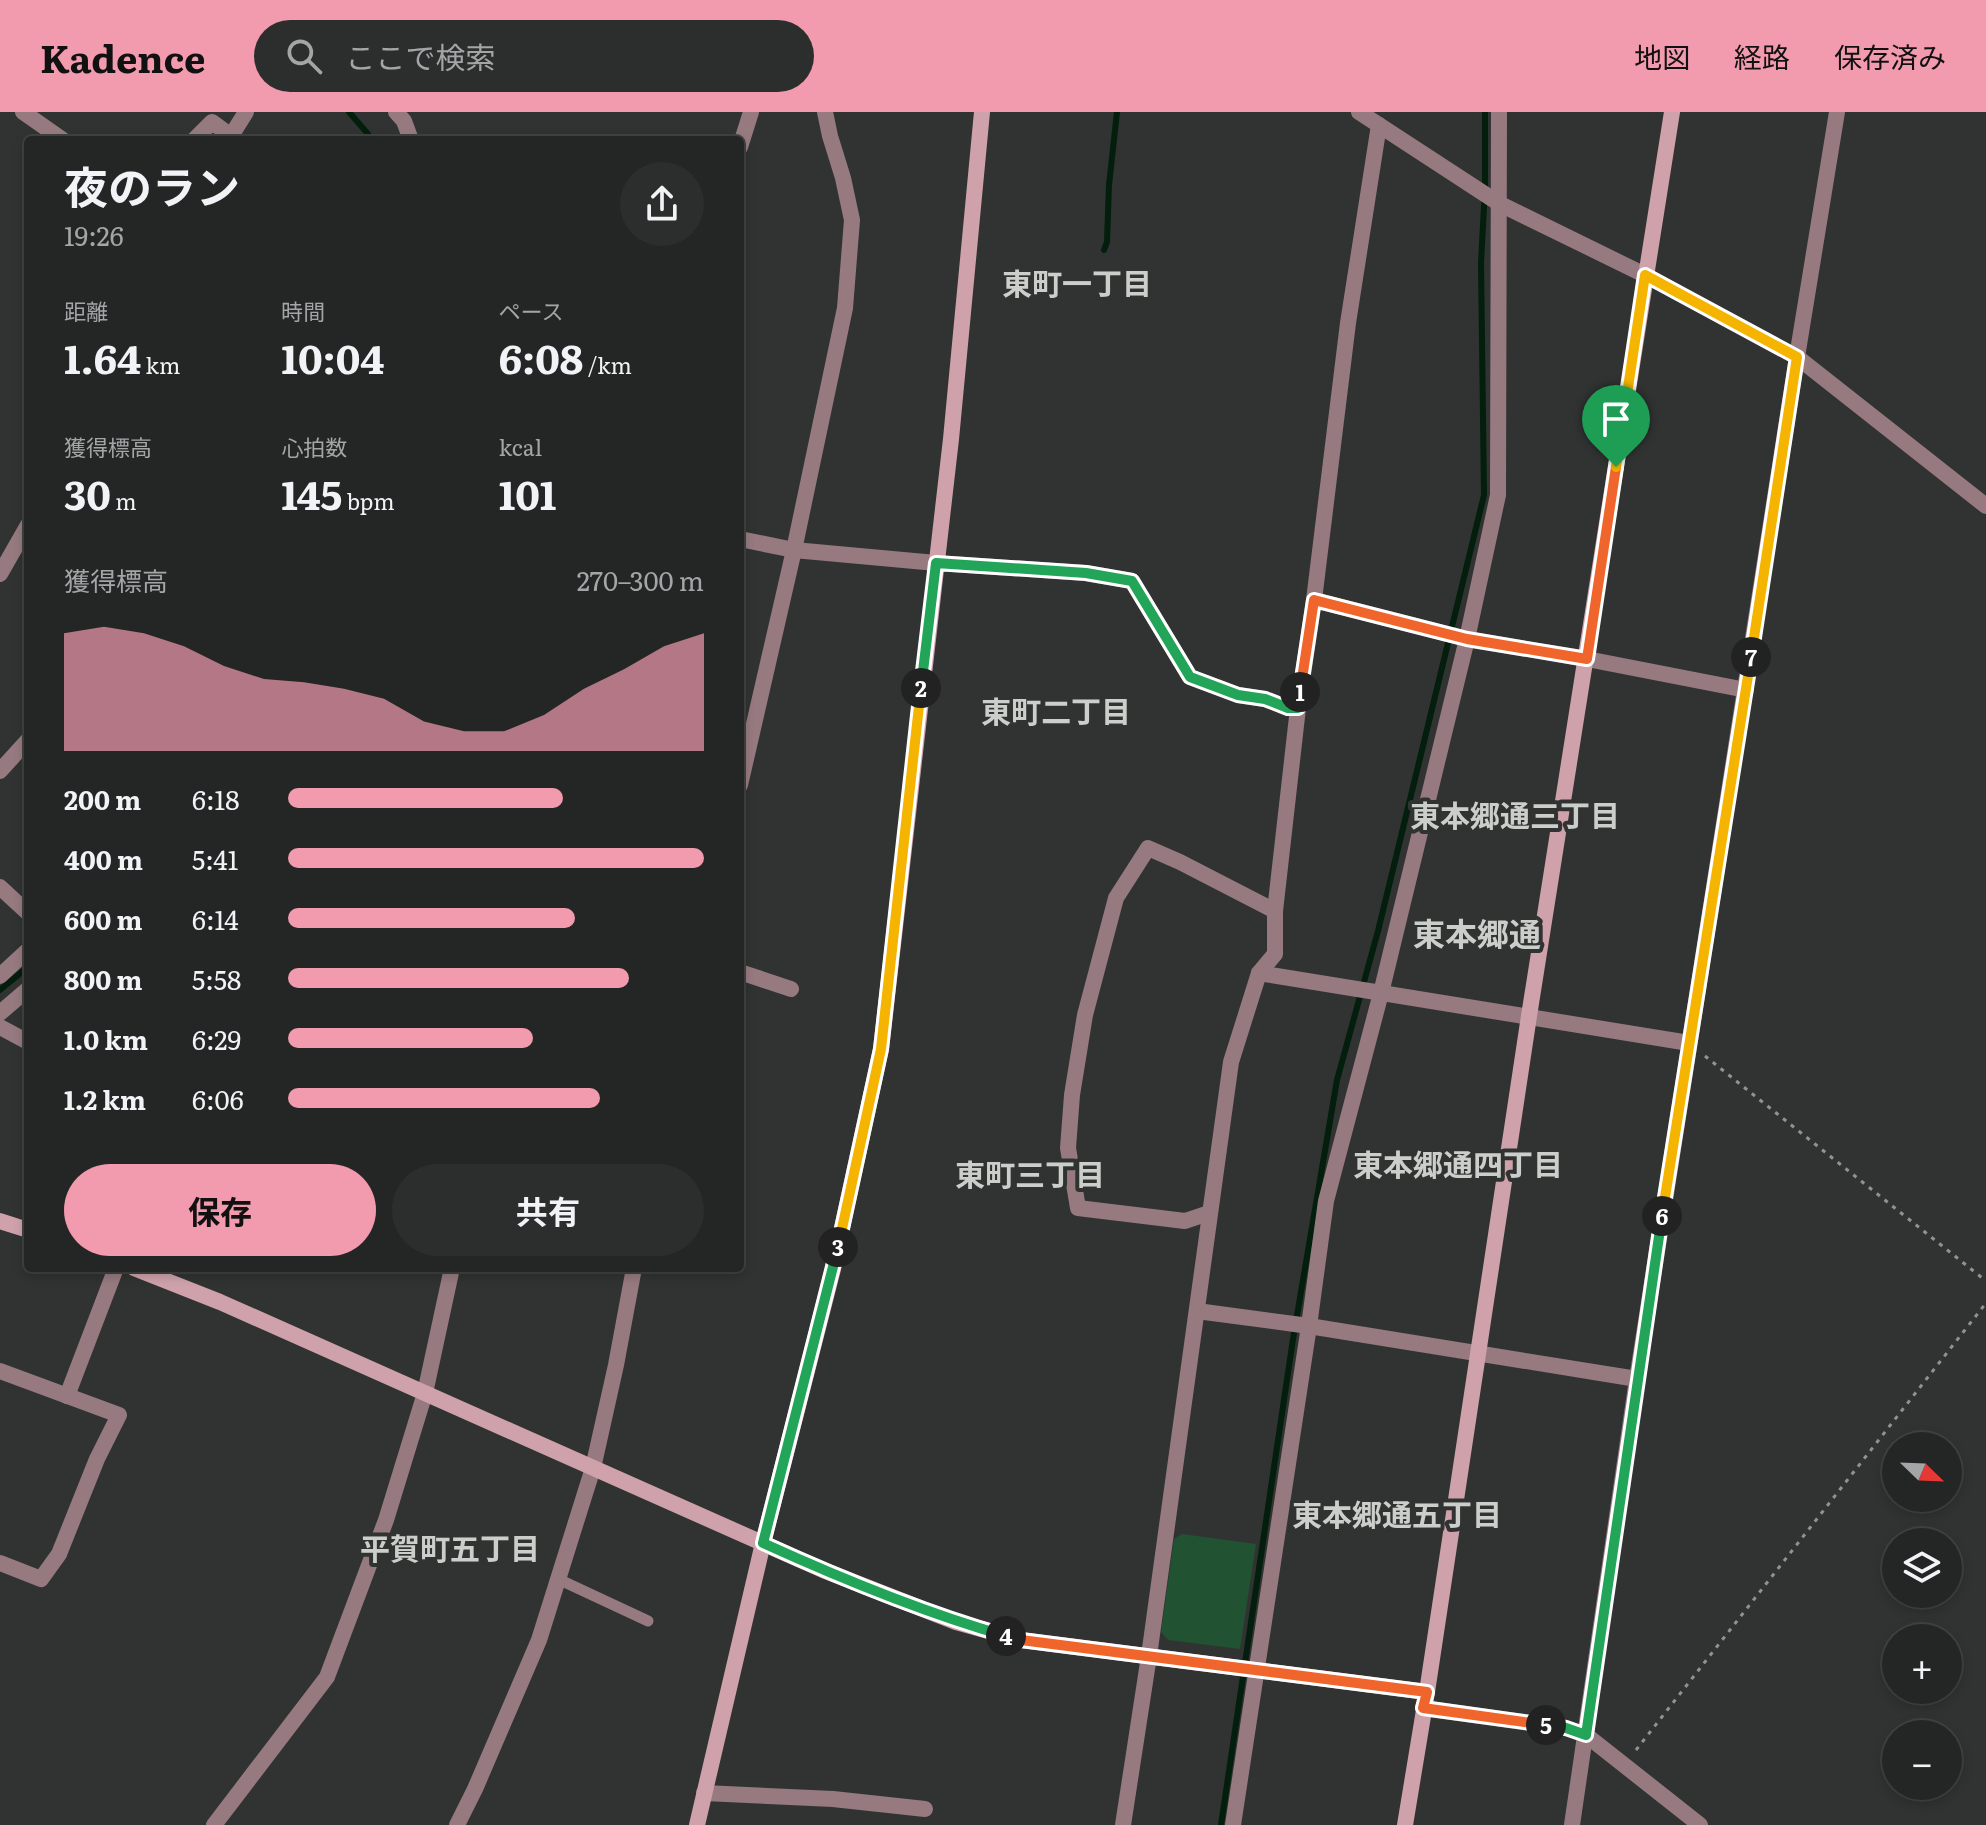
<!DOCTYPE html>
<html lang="ja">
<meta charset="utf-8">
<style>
body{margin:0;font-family:Literata,"Noto Sans JP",serif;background:#2c2e2d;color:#f1f3f6;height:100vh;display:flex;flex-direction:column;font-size:30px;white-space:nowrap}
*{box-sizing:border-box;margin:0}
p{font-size:26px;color:#a3a5a7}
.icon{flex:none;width:44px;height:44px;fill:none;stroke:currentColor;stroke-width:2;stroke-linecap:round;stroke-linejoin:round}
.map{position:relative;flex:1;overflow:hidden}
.details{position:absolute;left:24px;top:24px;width:720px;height:1136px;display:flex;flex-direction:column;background:#242625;border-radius:8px;box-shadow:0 4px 12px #0003,0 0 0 2px #414342}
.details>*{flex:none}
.needle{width:52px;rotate:113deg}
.tools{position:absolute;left:1882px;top:1320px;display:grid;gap:16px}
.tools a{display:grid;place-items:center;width:80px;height:80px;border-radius:50%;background:#242625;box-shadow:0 4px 12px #0003,0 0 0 2px #414342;font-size:40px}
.pin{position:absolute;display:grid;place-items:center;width:68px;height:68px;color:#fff;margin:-82px -34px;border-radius:50% 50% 50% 0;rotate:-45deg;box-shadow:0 0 8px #0007}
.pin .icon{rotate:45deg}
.km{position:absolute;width:40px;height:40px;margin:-20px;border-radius:50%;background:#222;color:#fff;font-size:22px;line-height:40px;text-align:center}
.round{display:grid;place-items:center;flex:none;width:84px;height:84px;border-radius:42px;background:#2c2e2d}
.head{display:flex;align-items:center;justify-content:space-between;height:136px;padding:0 40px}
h1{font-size:44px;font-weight:700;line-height:60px}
.metrics{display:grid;grid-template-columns:repeat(3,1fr);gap:12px;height:136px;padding:8px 40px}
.metrics div{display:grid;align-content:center}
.metrics b{font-size:40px;font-weight:700}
.metrics small{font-size:22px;font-weight:400}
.metrics p{font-size:22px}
.chart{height:224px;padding:16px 40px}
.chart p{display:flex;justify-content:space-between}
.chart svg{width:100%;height:144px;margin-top:8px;fill:#f29aae;opacity:.7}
.cta{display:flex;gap:16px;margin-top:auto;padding:16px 40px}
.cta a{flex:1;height:92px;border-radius:48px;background:#f29aae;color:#111;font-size:32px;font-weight:700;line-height:92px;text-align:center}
.cta a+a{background:#2c2e2d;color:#f1f3f6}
ul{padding:0 40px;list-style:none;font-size:26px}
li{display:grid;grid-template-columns:128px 96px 1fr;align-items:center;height:60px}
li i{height:20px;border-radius:10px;background:#f29aae}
header{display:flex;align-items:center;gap:48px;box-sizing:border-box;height:112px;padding:0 40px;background:#f29aae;color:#111}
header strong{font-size:38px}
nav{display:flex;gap:44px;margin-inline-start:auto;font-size:28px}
.search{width:560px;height:72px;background:#2c2e2d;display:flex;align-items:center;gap:20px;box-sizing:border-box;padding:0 28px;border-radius:44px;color:#a3a5a7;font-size:30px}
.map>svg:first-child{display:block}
</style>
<header>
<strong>Kadence</strong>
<div class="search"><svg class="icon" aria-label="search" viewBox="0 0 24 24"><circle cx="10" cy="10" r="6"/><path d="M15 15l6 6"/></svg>ここで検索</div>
<nav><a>地図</a><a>経路</a><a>保存済み</a></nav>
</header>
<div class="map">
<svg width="1986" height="1713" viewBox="0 0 1986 1713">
<rect width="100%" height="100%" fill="#303331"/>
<!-- green -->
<polygon fill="#215232" points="1182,1422 1256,1432 1240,1537 1168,1528 1161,1520 1174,1427"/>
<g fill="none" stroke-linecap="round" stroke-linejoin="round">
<!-- stream -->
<g stroke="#031e0c" stroke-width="6">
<polyline points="349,0 368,22 371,28"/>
<polyline points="1104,138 1107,130 1109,73 1117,0"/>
<polyline points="0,878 28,855"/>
<polyline points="1221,1713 1293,1227 1337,968 1378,819 1484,383 1481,151 1485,75 1485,0"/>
</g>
<!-- path -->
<g stroke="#909391" stroke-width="3" stroke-dasharray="4 6" stroke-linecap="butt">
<polyline points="1705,944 1986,1169"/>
<polyline points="1636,1638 1986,1191"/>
</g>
<!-- lane -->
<polyline stroke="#967a80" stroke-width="11" points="558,1467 648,1509"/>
<!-- street -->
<g stroke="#967a80" stroke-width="16">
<polyline points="23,0 63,28"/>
<polyline points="396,0 404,9 411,28"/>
<polyline points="1359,0 1500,92 1645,163 1797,245 1986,394"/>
<polyline points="194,28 212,10 231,24"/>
<polyline points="231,28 231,24 246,0"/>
<polyline points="740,35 751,0"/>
<polyline points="740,427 794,438 936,451 1086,461 1132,469 1190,565 1238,583 1265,587 1288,596 1298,596"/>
<polyline points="0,462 28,413"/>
<polyline points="1314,488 1467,527 1587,547 1746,578"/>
<polyline points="0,659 28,628"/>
<polyline points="740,673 794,438 845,196 852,108 843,66 830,24 825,0"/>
<polyline points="0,775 28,801"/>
<polyline points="740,860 791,877"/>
<polyline points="1259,861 1689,931"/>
<polyline points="0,864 28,838"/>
<polyline points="0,901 28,877"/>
<polyline points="0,915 28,930"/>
<polyline points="1209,1101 1185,1109 1078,1096 1068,1036 1072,983 1085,903 1116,786 1148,736 1180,750 1275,799"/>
<polyline points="1197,1199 1309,1214 1637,1267"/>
<polyline points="0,1259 119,1303 97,1347 59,1442 41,1467 0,1451"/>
<polyline points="67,1284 116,1156"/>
<polyline points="1423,1596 1566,1616 1586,1623 1700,1713"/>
<polyline points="704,1681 833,1687 925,1697"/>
<polyline points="214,1713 327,1565 386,1408 425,1281 452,1156"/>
<polyline points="457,1713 475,1677 539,1528 593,1356 616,1253 634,1156"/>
<polyline points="1123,1713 1149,1544 1231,950 1259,861 1275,842 1275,799 1298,596 1314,488 1348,211 1379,13"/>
<polyline points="1233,1713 1309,1214 1326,1089 1381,881 1467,527 1498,383 1499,0"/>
<polyline points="1572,1713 1637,1267 1797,245 1837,0"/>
</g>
<!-- secondary -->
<g stroke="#cfa2ab" stroke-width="16">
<polyline points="0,1109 28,1118"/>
<polyline points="134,1156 220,1190 823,1458 956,1510 1021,1528 1427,1580"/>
<polyline points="697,1713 763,1431 833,1157 881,937 951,327 982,0"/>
<polyline points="1405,1713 1427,1580 1529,904 1672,0"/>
</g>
</g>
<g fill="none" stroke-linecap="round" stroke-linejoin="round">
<defs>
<polyline id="split-1" points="1300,580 1314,488 1467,527 1587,547 1616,355"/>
<polyline id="split-2" points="921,576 936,451 1086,461 1132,469 1190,565 1238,583 1265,587 1288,596 1298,596 1300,580"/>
<polyline id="split-3" points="838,1135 881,937 921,576"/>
<path id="split-4" d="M838 1135 763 1431C842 1467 922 1500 1006 1524"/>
<polyline id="split-5" points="1006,1524 1021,1528 1427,1580 1423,1596 1546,1613"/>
<polyline id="split-6" points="1546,1613 1566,1616 1586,1623 1662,1104"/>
<polyline id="split-7" points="1662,1104 1751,545"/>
<polyline id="split-8" points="1616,355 1645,163 1797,245 1751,545"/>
</defs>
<!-- split-1 casing -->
<use href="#split-1" stroke="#fff" stroke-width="16"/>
<!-- split-2 casing -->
<use href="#split-2" stroke="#fff" stroke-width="16"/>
<!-- split-3 casing -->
<use href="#split-3" stroke="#fff" stroke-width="16"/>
<!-- split-4 casing -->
<use href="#split-4" stroke="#fff" stroke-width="16"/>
<!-- split-5 casing -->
<use href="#split-5" stroke="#fff" stroke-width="16"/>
<!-- split-6 casing -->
<use href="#split-6" stroke="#fff" stroke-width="16"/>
<!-- split-7 casing -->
<use href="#split-7" stroke="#fff" stroke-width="16"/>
<!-- split-8 casing -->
<use href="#split-8" stroke="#fff" stroke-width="16"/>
<!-- split-1 -->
<use href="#split-1" stroke="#f0652b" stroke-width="10"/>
<!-- split-2 -->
<use href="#split-2" stroke="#22a559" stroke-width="10"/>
<!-- split-3 -->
<use href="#split-3" stroke="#f5b400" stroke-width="10"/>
<!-- split-4 -->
<use href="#split-4" stroke="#22a559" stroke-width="10"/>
<!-- split-5 -->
<use href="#split-5" stroke="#f0652b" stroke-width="10"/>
<!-- split-6 -->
<use href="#split-6" stroke="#22a559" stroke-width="10"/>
<!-- split-7 -->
<use href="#split-7" stroke="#f5b400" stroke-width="10"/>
<!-- split-8 -->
<use href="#split-8" stroke="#f5b400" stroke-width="10"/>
</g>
<g text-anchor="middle" stroke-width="8" stroke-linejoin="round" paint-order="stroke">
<!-- neighbourhood labels -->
<g font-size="30" font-weight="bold" fill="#cbcfcc" stroke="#303331">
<text x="1077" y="183">東町一丁目</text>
<text x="1056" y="611">東町二丁目</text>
<text x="1515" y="715">東本郷通三丁目</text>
<text x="1458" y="1064">東本郷通四丁目</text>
<text x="1030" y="1074">東町三丁目</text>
<text x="1397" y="1414">東本郷通五丁目</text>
<text x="450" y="1448">平賀町五丁目</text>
</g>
<!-- quarter labels -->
<g font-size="32" font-weight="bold" fill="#cbcfcc" stroke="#303331">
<text x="1477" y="834">東本郷通</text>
</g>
</g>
</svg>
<div class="tools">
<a><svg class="needle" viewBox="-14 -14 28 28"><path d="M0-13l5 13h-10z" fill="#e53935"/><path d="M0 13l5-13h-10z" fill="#a3a5a7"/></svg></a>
<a><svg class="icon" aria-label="layers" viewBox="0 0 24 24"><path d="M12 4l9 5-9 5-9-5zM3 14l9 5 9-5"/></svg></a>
<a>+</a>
<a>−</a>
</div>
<div class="pin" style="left:1616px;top:355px;background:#1e9e55"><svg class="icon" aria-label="arrive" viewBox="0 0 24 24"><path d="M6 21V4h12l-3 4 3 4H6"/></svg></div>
<b class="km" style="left:1300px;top:580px">1</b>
<b class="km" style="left:921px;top:576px">2</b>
<b class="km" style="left:838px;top:1135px">3</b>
<b class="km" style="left:1006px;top:1524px">4</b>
<b class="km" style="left:1546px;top:1613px">5</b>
<b class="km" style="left:1662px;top:1104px">6</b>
<b class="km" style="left:1751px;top:545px">7</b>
<section class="details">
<div class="head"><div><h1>夜のラン</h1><p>19:26</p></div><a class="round"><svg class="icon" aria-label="share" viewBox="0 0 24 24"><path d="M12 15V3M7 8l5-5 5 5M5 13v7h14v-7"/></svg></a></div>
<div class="metrics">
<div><p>距離</p><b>1.64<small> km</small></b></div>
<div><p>時間</p><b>10:04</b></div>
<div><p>ペース</p><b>6:08<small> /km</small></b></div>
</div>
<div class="metrics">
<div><p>獲得標高</p><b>30<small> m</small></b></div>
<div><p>心拍数</p><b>145<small> bpm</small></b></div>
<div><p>kcal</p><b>101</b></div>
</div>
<div class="chart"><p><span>獲得標高</span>270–300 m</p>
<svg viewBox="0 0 160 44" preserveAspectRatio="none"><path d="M0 44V8L10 6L20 8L30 12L40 18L50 22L60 23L70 25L80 28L90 35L100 38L110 38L120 33L130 25L140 19L150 12L160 8V44z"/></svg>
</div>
<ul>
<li><b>200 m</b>6:18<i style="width:66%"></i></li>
<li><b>400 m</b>5:41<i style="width:100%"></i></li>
<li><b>600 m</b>6:14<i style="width:69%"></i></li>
<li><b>800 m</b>5:58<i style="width:82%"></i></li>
<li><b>1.0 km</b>6:29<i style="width:59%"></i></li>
<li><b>1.2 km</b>6:06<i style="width:75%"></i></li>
</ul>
<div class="cta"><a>保存</a><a>共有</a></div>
</section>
</div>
